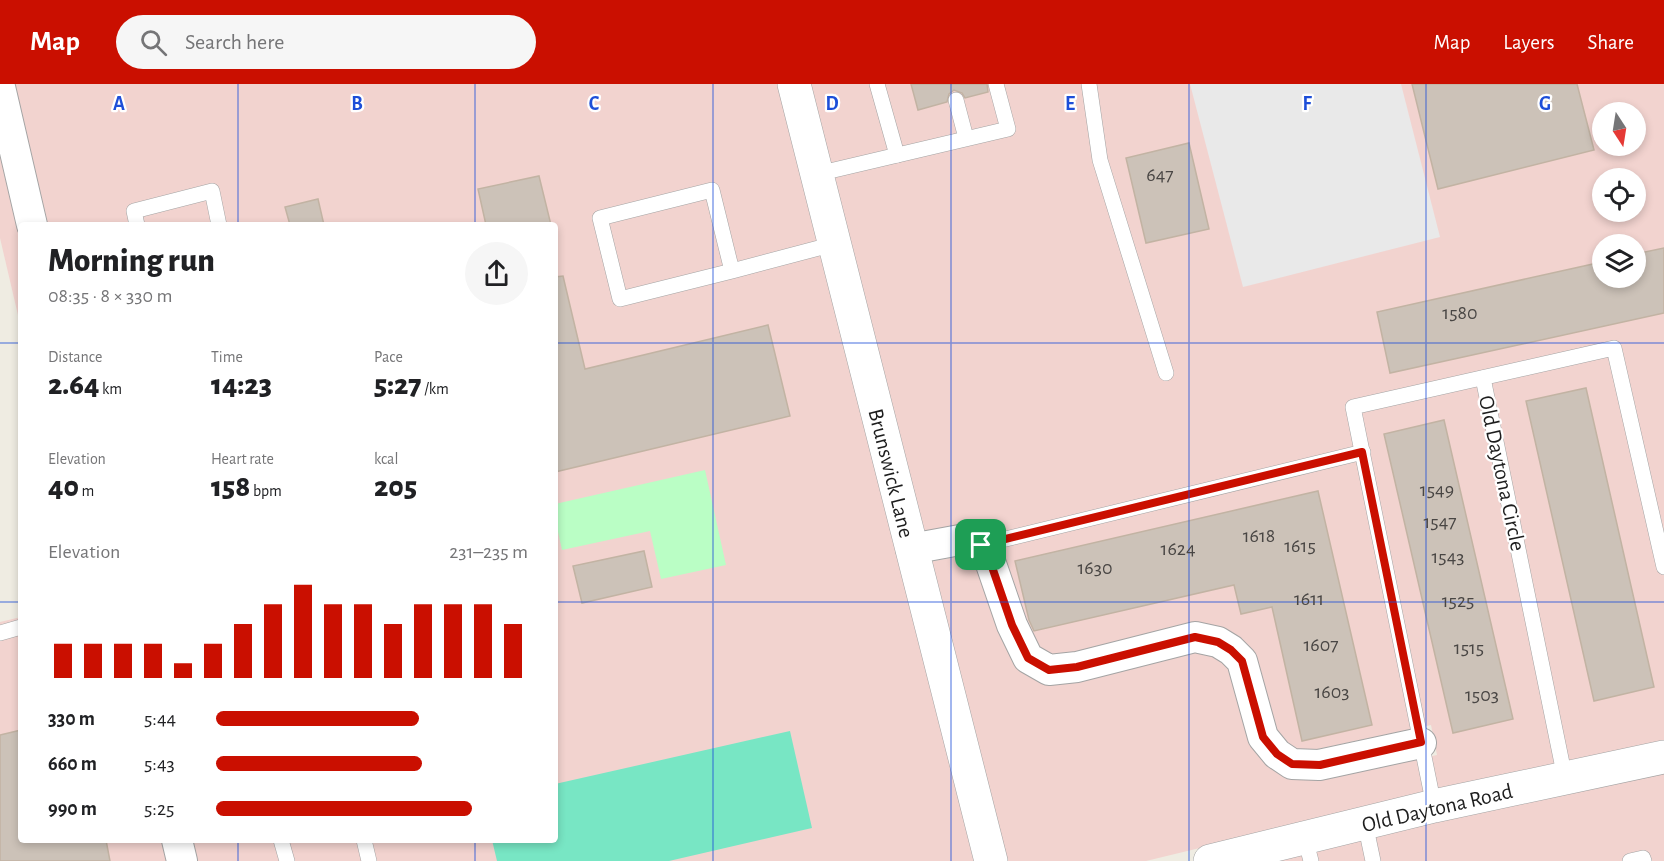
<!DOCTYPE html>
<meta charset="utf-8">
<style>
body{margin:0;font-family:"Alegreya Sans",sans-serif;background:#f6f6f6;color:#202124;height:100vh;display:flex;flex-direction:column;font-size:22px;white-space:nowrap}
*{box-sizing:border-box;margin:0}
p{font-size:20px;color:#757577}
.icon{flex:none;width:33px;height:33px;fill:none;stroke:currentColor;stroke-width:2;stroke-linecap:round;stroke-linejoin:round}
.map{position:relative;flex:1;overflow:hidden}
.sheet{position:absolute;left:18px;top:138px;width:540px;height:621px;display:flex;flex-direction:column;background:#fff;border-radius:6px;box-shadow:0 3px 9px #0003}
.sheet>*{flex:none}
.needle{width:39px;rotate:168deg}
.controls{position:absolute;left:1592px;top:18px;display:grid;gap:12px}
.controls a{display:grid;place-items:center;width:54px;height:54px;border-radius:50%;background:#fff;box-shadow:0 3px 9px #0003;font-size:30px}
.pin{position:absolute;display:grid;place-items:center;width:51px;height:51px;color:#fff;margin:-26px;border-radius:12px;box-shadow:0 3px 9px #0006}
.round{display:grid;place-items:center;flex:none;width:63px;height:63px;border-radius:32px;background:#f6f6f6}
.overview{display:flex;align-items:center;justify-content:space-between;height:102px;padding:0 30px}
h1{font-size:33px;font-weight:800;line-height:45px}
.metrics{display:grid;grid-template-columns:repeat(3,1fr);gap:9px;height:102px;padding:6px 30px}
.metrics div{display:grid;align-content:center}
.metrics b{font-size:30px;font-weight:800}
.metrics small{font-size:16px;font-weight:400}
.metrics p{font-size:16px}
.chart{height:168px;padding:12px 30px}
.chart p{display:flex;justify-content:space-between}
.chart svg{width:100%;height:108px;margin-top:6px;stroke:#ca0f00;stroke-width:6}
ul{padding:0 30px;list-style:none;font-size:20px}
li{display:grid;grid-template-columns:96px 72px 1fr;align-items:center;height:45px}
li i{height:15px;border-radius:8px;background:#ca0f00}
header{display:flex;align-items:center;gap:36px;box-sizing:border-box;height:84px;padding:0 30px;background:#ca0f00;color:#fff}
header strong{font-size:28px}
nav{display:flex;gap:33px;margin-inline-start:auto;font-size:21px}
.search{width:420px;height:54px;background:#f6f6f6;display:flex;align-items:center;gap:15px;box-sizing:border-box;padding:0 21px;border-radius:33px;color:#757577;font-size:22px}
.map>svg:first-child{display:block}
</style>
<header>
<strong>Map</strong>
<div class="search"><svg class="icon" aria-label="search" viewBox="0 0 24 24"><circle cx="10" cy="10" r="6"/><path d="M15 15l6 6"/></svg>Search here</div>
<nav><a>Map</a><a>Layers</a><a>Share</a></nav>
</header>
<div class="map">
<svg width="1664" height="777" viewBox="0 0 1664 777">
<rect width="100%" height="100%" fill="#efece2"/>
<!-- commercial -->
<g fill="#f2d3cf" fill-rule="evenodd">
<polygon points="13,0 781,0 977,777 196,777 191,756 555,756 555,141 46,141"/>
<path d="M809 0H1664V657L1431 708 1146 777H1004L928 478 961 472 973 474 1022 587 1043 600 1051 601 1081 597 1196 568 1214 572 1230 585 1286 693 1293 695H1323L1437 671 1431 641 1318 665H1295L1285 659 1275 646 1224 544 1191 538 1074 568 1051 571 1037 563 1024 535 993 453 983 446 962 442 921 448ZM1602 28H1635V62H1602ZM1602 94H1635V128H1602ZM1602 160H1635V194H1602Z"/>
<polygon points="0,61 21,150 21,244 0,154"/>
<polygon points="21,533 21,756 164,756 169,777 0,777 0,538"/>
<polygon points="1664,688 1664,777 1274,777 1437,737"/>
</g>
<!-- park -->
<polygon fill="#bafec5" points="705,386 726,481 661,495 650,447 562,466 555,434 555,420"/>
<!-- pitch -->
<polygon fill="#78e6c4" points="790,647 812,744 669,777 497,777 492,756 555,756 555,700"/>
<!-- parking -->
<polygon fill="#e9e9e9" points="1190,0 1401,0 1440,153 1243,203"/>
<!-- building -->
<g fill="#ccc2b8" stroke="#c2b3a3" stroke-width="1.5">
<polygon points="911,0 987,0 988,8 965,14 962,9 954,6 949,10 947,18 918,26"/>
<polygon points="1412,0 1577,0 1594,66 1438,105"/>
<polygon points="1189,59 1209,145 1146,159 1126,74"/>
<polygon points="539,92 551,141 486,141 478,105"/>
<polygon points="318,115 324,141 290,141 285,123"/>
<polygon points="1664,164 1664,229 1390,289 1377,228 1602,178 1602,194 1635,194 1635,170"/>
<polygon points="563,192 585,285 768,241 790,332 555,388 555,193"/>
<polygon points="1586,304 1654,603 1594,617 1526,317"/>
<polygon points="1444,336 1513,635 1453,649 1384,350"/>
<polygon points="1318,407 1372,641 1302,657 1272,523 1241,530 1234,501 1034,547 1029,536 1015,477"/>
<polygon points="644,467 652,503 582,519 573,482"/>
<polygon points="21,646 21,756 106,756 110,777 0,777 0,651"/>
</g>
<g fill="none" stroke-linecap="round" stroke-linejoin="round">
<defs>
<g id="service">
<polyline points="877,0 897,71"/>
<polyline points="1089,0 1100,76 1166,289"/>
<polyline points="956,16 966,54"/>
<polyline points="817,90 1008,45 996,0"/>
<polyline points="137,141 134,127 212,107 219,141"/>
<polyline points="732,187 620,215 600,134 712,106 732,187 834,160"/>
<polyline points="1483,294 1565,694"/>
<polyline points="981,461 1363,368"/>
<polyline points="0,549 21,543"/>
<polyline points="1434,722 1353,323 1614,264 1664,483"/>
<polyline points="1365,739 1373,777"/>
<polyline points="1305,754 1311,777"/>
<polyline points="281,756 287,777"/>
<polyline points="364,756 369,777"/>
<polyline points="1630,777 1643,774 1644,777"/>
</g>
<g id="minor">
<polyline points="0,3 32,141"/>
<polyline points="911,465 960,456 981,461 990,477 1012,541 1028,574 1049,586 1077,583 1195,553 1218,558 1231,566 1242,577 1263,653 1277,670 1292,680 1319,681 1421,659"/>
<polyline points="177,756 182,777"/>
</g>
<g id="tertiary">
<polyline points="794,0 991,777"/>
<polyline points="1210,777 1434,722 1664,673"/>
</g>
</defs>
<!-- service casing -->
<use href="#service" stroke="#a4a4a4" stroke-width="16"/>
<!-- minor casing -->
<use href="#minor" stroke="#a4a4a4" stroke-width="32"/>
<!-- tertiary casing -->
<use href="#tertiary" stroke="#a4a4a4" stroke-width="34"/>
<!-- service -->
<use href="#service" stroke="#fff" stroke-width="15"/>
<!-- minor -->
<use href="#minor" stroke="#fff" stroke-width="30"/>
<!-- tertiary -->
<use href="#tertiary" stroke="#fff" stroke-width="33"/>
</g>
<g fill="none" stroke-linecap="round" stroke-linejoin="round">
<defs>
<polygon id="route" points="1362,368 1421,658 1320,681 1292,680 1277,670 1263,653 1242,577 1231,566 1218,558 1195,553 1077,583 1049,586 1028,574 1012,541 990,477 981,461"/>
</defs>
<!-- route casing -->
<use href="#route" stroke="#fff" stroke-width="12"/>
<!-- route -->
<use href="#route" stroke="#ca0f00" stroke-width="8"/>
</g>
<!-- grid -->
<path fill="none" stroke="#1d4ed8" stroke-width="1.5" stroke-opacity="0.55" d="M238 0V141M475 0V141M713 0V777M951 0V777M1189 0V777M1426 0V777M0 259H21M555 259H1664M0 518H21M555 518H1664M238 756V777M475 756V777"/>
<g text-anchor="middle" stroke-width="4.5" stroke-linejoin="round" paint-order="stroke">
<!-- number labels -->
<g font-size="20" fill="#494644">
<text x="1160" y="97">647</text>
<text x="1460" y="235">1580</text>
<text x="1437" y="412">1549</text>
<text x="1440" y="444">1547</text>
<text x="1259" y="458">1618</text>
<text x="1300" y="468">1615</text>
<text x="1178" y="471">1624</text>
<text x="1448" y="479">1543</text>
<text x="1095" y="490">1630</text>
<text x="1309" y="521">1611</text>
<text x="1458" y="523">1525</text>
<text x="1321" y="567">1607</text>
<text x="1469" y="570">1515</text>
<text x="1332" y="614">1603</text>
<text x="1482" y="617">1503</text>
</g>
<!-- street labels -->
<g font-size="22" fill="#1d1d1d" stroke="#fff">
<text transform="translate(892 389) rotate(76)" y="8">Brunswick Lane</text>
<text transform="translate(1503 389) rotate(78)" y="8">Old Daytona Circle</text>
<text transform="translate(1437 723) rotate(-13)" y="8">Old Daytona Road</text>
</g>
</g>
<g font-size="20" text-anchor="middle" font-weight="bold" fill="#1d4ed8" stroke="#fff" stroke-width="4.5" stroke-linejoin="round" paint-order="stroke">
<text x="119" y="26">A</text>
<text x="357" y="26">B</text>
<text x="594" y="26">C</text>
<text x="832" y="26">D</text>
<text x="1070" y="26">E</text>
<text x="1307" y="26">F</text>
<text x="1545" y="26">G</text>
</g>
</svg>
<div class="controls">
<a><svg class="needle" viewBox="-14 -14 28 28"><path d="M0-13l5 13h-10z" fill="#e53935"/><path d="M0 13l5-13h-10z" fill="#757577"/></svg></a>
<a><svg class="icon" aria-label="locate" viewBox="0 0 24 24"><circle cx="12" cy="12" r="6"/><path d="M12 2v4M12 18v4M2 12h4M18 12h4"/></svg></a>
<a><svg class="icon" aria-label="layers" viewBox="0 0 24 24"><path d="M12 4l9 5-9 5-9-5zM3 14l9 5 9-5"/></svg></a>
</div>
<div class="pin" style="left:981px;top:461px;background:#1e9e55"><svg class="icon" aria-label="arrive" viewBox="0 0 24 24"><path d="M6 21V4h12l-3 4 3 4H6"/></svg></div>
<section class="sheet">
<div class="overview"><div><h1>Morning run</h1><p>08:35 · 8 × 330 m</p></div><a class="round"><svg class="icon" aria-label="share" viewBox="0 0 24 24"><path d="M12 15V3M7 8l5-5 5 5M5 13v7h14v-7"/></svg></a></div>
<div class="metrics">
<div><p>Distance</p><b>2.64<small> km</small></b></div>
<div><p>Time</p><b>14:23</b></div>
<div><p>Pace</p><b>5:27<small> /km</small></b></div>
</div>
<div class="metrics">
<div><p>Elevation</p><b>40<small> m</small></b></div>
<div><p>Heart rate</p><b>158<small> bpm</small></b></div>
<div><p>kcal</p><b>205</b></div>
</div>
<div class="chart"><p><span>Elevation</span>231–235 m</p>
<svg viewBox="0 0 160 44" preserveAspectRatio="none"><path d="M5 44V30M15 44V30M25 44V30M35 44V30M45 44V38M55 44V30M65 44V22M75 44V14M85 44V6M95 44V14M105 44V14M115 44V22M125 44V14M135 44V14M145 44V14M155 44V22"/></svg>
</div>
<ul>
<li><b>330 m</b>5:44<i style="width:65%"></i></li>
<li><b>660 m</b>5:43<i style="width:66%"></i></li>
<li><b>990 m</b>5:25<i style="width:82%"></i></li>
</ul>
</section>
</div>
